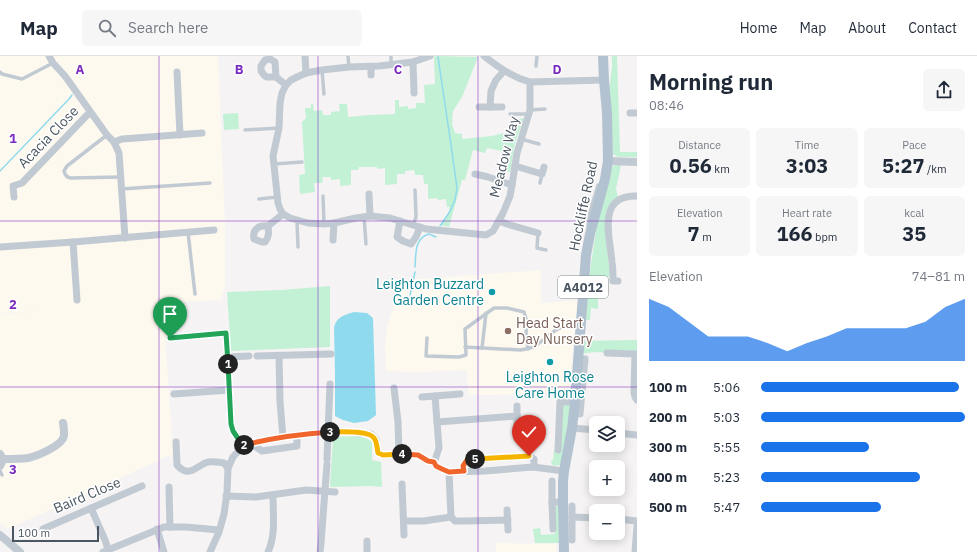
<!DOCTYPE html>
<meta charset="utf-8">
<style>
body{margin:0;font-family:"IBM Plex Sans",sans-serif;background:#f6f6f7;color:#1f2937;height:100vh;display:flex;flex-direction:column;font-size:15px;white-space:nowrap}
*{box-sizing:border-box;margin:0}
p{font-size:13px;color:#747a83}
.icon{flex:none;width:22px;height:22px;fill:none;stroke:currentColor;stroke-width:2;stroke-linecap:round;stroke-linejoin:round}
.map{position:relative;flex:1;overflow:hidden}
.sheet{display:flex;flex-direction:column;background:#fff;width:340px}
.sheet>*{flex:none}
.tools{position:absolute;left:589px;top:360px;display:grid;gap:8px}
.tools a{display:grid;place-items:center;width:36px;height:36px;border-radius:6px;background:#fff;box-shadow:0 2px 10px #0003;font-size:20px}
.scale{position:absolute;left:12px;bottom:10px;width:87px;box-sizing:border-box;padding-left:4px;border:2px solid #4a5661;border-top:0;font-size:11px;line-height:14px;white-space:nowrap;color:#4a5661;-webkit-text-stroke:3px #fff;paint-order:stroke}
.pin{position:absolute;display:grid;place-items:center;width:34px;height:34px;color:#fff;margin:-41px -17px;border-radius:50% 50% 50% 0;rotate:-45deg;box-shadow:0 0 4px #0007}
.pin .icon{rotate:45deg}
.km{position:absolute;width:20px;height:20px;margin:-10px;border-radius:50%;background:#222;color:#fff;font-size:11px;line-height:20px;text-align:center}
.round{display:grid;place-items:center;flex:none;width:42px;height:42px;border-radius:6px;background:#f6f6f7}
.headline{display:flex;align-items:center;justify-content:space-between;height:68px;padding:0 12px}
h1{font-size:22px;font-weight:700;line-height:30px}
.figures{display:grid;grid-template-columns:repeat(3,1fr);gap:6px;height:68px;padding:4px 12px}
.figures div{display:grid;align-content:center;border-radius:6px;background:#f6f6f7;text-align:center}
.figures b{font-size:20px;font-weight:700}
.figures small{font-size:11px;font-weight:400}
.figures p{font-size:11px}
.chart{height:112px;padding:8px 12px}
.chart p{display:flex;justify-content:space-between}
.chart svg{width:100%;height:72px;margin-top:4px;fill:#1a73e8;opacity:.7}
ul{padding:0 12px;list-style:none;font-size:13px}
li{display:grid;grid-template-columns:64px 48px 1fr;align-items:center;height:30px}
li i{height:10px;border-radius:5px;background:#1a73e8}
header{display:flex;align-items:center;gap:24px;box-sizing:border-box;height:56px;padding:0 20px;background:#fff;border-bottom:1px solid #e0e1e3}
header strong{font-size:19px}
nav{display:flex;gap:22px;margin-inline-start:auto;font-size:14px}
.search{width:280px;height:36px;background:#f6f6f7;display:flex;align-items:center;gap:10px;box-sizing:border-box;padding:0 14px;border-radius:6px;color:#747a83;font-size:15px}
main{display:flex;flex:1;min-height:0}
.map>svg:first-child{display:block}
</style>
<header>
<strong>Map</strong>
<div class="search"><svg class="icon" aria-label="search" viewBox="0 0 24 24"><circle cx="10" cy="10" r="6"/><path d="M15 15l6 6"/></svg>Search here</div>
<nav><a>Home</a><a>Map</a><a>About</a><a>Contact</a></nav>
</header>
<main>
<div class="map">
<svg width="637" height="496" viewBox="0 0 637 496">
<rect width="100%" height="100%" fill="#f5f3f3"/>
<!-- commercial -->
<g fill="#fdf9ef">
<polygon points="0,0 218,0 225,168 225,233 223,234 221,244 163,247 173,398 8,473 0,467 0,258 44,255 0,257"/>
<polygon points="541,214 541,247 578,244 573,289 570,335 501,339 468,339 467,314 420,316 386,315 385,290 387,271 391,257 405,224"/>
<polygon points="496,487 557,488 556,496 496,496"/>
</g>
<!-- green -->
<g fill="#c3f1d5">
<polygon points="437,0 478,1 462,41 453,55 452,68 455,77 462,78 462,83 492,80 516,74 517,63 524,62 515,87 510,116 506,115 510,99 501,97 502,95 487,92 485,97 473,94 465,124 462,124 449,171 441,169 445,161 447,162 450,151 447,151 446,143 438,144 437,142 428,143 428,128 424,128 423,119 415,119 414,114 405,115 405,118 397,118 397,128 385,129 385,112 377,113 377,111 359,111 358,114 351,114 351,129 340,130 340,123 331,124 331,121 323,121 322,127 314,127 315,136 300,138 299,119 305,118 302,66 306,62 305,52 311,52 311,48 313,48 314,55 322,54 323,59 331,59 331,56 340,55 339,48 347,48 348,61 370,59 395,58 395,44 399,44 399,51 408,50 408,53 416,52 416,47 425,47 424,29 435,28 434,1"/>
<polygon points="612,0 617,0 620,96 637,96 637,101 618,101 613,98 609,36 612,10"/>
<polygon points="238,57 239,73 224,74 223,58"/>
<polygon points="615,109 621,109 616,133 618,141 612,145 607,154 605,171 610,220 604,224 603,230 598,231 598,253 591,252 590,264 586,264 589,222 594,188 598,162 611,112"/>
<polygon points="330,230 330,291 231,295 227,236 282,234"/>
<polygon points="637,284 637,298 596,296 578,298 579,285"/>
<path d="M570 347 568 364 562 407C559 410 556 410 552 409L551 404H553L554 394H558L560 348Z"/>
<path d="M333 381C344 381 364 378 372 386V404L381 406 382 431 371 430 330 431Z"/>
<polygon points="560,449 561,487 535,487 533,473 540,472 541,479 555,478 554,470 555,450"/>
</g>
<!-- water -->
<path fill="#90daee" d="M354 256 367 257 373 262 376 359 368 365 354 367 343 364 335 360V318L334 272C336 261 344 259 354 256Z"/>
<g fill="none" stroke-linecap="round" stroke-linejoin="round">
<!-- stream -->
<g stroke="#90daee" stroke-width="1.5">
<polyline points="438,1 451,89 457,132 455,144 449,157 440,170"/>
<polyline points="0,115 69,43 72,39"/>
<path d="M415 211C416 199 414 182 429 178L436 181"/>
<polyline points="410,239 415,216"/>
</g>
<!-- service -->
<g stroke="#c1cad2" stroke-width="3.5">
<polyline points="348,0 349,11"/>
<polyline points="391,0 391,8"/>
<polyline points="536,10 537,0"/>
<polyline points="322,14 324,38"/>
<polyline points="0,16 2,18 22,23 53,7"/>
<polyline points="530,54 545,53"/>
<polyline points="510,58 529,58"/>
<polyline points="245,74 279,72"/>
<path d="M107 79 67 110 64 115C65 119 67 122 71 122L120 121"/>
<polyline points="521,83 539,88"/>
<polyline points="274,108 302,106"/>
<polyline points="540,127 542,118"/>
<polyline points="121,133 210,127"/>
<polyline points="323,140 324,168"/>
<polyline points="259,143 277,141"/>
<polyline points="364,161 366,188"/>
<polyline points="297,165 298,191"/>
<polyline points="413,169 416,161 415,134"/>
<polyline points="588,171 590,156 598,129"/>
<polyline points="188,176 195,238"/>
<polyline points="538,177 537,192 546,194"/>
<polyline points="427,282 426,300 459,301 466,299 465,273 494,252 507,252 524,256 527,266 526,277 528,293"/>
<path d="M465 291 520 294C524 293 529 293 533 291 545 285 554 271 567 270 571 269 576 270 580 270"/>
<polyline points="482,292 486,257"/>
<polyline points="0,415 2,419"/>
</g>
<!-- minor -->
<g stroke="#c1cad2" stroke-width="7">
<polyline points="49,0 53,7 65,20 107,79 114,86 119,97 125,182"/>
<polyline points="305,0 306,17"/>
<polyline points="430,0 413,6 379,10 349,11 322,14 306,17 297,21 291,24 286,29 282,37 280,47 279,72 273,100 278,147 280,153 283,158 290,162 308,167 324,168 334,167 356,162 370,160 390,162 426,173 486,179 493,175 503,157 510,140 512,129 517,97 530,54 530,26"/>
<path d="M484 0C498 11 512 21 530 26L604 24"/>
<polyline points="413,6 414,37"/>
<polyline points="371,11 371,19"/>
<polyline points="177,16 180,79"/>
<polyline points="276,21 275,6 270,3 265,4 261,10 261,15 265,20 267,21 276,21 286,29"/>
<polyline points="479,51 502,51"/>
<polyline points="490,51 491,35 496,24 504,15"/>
<polyline points="630,57 637,57"/>
<polyline points="114,86 122,83 202,77"/>
<polyline points="515,110 542,118 544,111"/>
<polyline points="475,118 488,121 512,129"/>
<polyline points="369,138 370,160"/>
<polyline points="14,141 13,130 22,127 90,56"/>
<polyline points="400,165 397,181 403,185 411,188 416,181 420,171"/>
<polyline points="499,165 507,168 538,177"/>
<path d="M268 170C259 169 252 173 254 183L262 186H265C269 181 269 177 268 170L283 158"/>
<polyline points="333,184 334,167"/>
<polyline points="73,186 77,244"/>
<polyline points="0,191 73,186 214,174"/>
<path d="M618 225H613C613 219 613 212 612 206 610 181 596 139 637 140"/>
<polyline points="171,282 226,277 231,368 233,375 243,390"/>
<polyline points="607,297 635,298"/>
<polyline points="637,298 635,298 634,336 635,341 637,344"/>
<polyline points="257,300 331,298"/>
<polyline points="279,300 280,345 283,382"/>
<polyline points="227,301 249,300"/>
<polyline points="576,325 583,325 580,358"/>
<polyline points="583,325 585,303"/>
<polyline points="394,332 398,366 399,398"/>
<polyline points="174,338 229,334"/>
<polyline points="422,341 460,338"/>
<polyline points="517,350 517,360"/>
<polyline points="437,366 517,360 517,371"/>
<polyline points="572,372 596,374"/>
<polyline points="618,377 637,379"/>
<path d="M176 386 177 409C190 423 195 410 208 406 213 405 218 406 224 407L228 412"/>
<polyline points="251,388 262,395 297,390 297,379"/>
<polyline points="558,394 560,346 575,346"/>
<polyline points="327,403 330,328"/>
<polyline points="434,407 439,392 435,340"/>
<polyline points="464,415 463,410 467,404 529,400 534,403 534,411"/>
<polyline points="449,416 451,461"/>
<polyline points="552,425 552,446"/>
<polyline points="402,428 404,479"/>
<polyline points="169,431 170,471"/>
<polyline points="226,440 256,441 306,434 335,436"/>
<polyline points="91,452 105,484 109,496"/>
<polyline points="507,454 508,474"/>
<polyline points="572,461 572,450"/>
<polyline points="618,463 637,465"/>
<polyline points="404,465 424,465 437,463 451,461 455,465 465,465 508,464"/>
<polyline points="43,473 142,430"/>
<polyline points="157,473 164,496"/>
<polyline points="553,473 552,446 563,446"/>
<polyline points="572,484 572,461 596,462"/>
<polyline points="103,496 164,471 186,471 219,474"/>
<polyline points="210,496 219,476 224,458 227,437 228,412 233,401 243,390 262,385 297,379 331,376 344,376 371,378 376,383 378,397 383,399 418,399 428,405 434,407 436,410 442,413 449,416 485,415 533,411 564,415"/>
<path d="M268 496C276 479 273 458 273 439"/>
<polyline points="320,496 321,487 327,408"/>
<polyline points="367,496 367,485"/>
<polyline points="635,496 637,470"/>
</g>
<!-- tertiary -->
<g stroke="#c1cad2" stroke-width="8">
<polyline points="608,105 637,106"/>
<path d="M0 398C3 402 3 406 0 410"/>
<path d="M3 403C11 403 19 403 28 402 37 400 62 390 64 380 64 376 64 371 63 367"/>
<polyline points="0,479 20,496"/>
</g>
<!-- primary -->
<polyline stroke="#b3c2d1" stroke-width="10" points="564,496 563,446 563,425 564,415 572,372 575,346 586,199 590,178 605,123 608,105 607,57 604,24 603,0"/>
</g>
<g fill="none" stroke-linecap="round" stroke-linejoin="round">
<defs>
<polyline id="split-1" points="170,282 226,277 228,308"/>
<polyline id="split-2" points="228,308 231,368 233,375 243,390 244,389"/>
<path id="split-3" d="M244 389C272 382 301 378 330 376"/>
<path id="split-4" d="M330 376C339 376 369 374 374 382 377 385 377 393 378 397L383 399 402 398"/>
<polyline id="split-5" points="402,398 418,399 428,405 434,406 436,410 442,413 449,416 464,415 463,410 467,404 475,403"/>
<polyline id="split-6" points="475,403 529,400"/>
</defs>
<!-- split-1 casing -->
<use href="#split-1" stroke="#fff" stroke-width="8"/>
<!-- split-2 casing -->
<use href="#split-2" stroke="#fff" stroke-width="8"/>
<!-- split-3 casing -->
<use href="#split-3" stroke="#fff" stroke-width="8"/>
<!-- split-4 casing -->
<use href="#split-4" stroke="#fff" stroke-width="8"/>
<!-- split-5 casing -->
<use href="#split-5" stroke="#fff" stroke-width="8"/>
<!-- split-6 casing -->
<use href="#split-6" stroke="#fff" stroke-width="8"/>
<!-- split-1 -->
<use href="#split-1" stroke="#22a559" stroke-width="5"/>
<!-- split-2 -->
<use href="#split-2" stroke="#22a559" stroke-width="5"/>
<!-- split-3 -->
<use href="#split-3" stroke="#f0652b" stroke-width="5"/>
<!-- split-4 -->
<use href="#split-4" stroke="#f5b400" stroke-width="5"/>
<!-- split-5 -->
<use href="#split-5" stroke="#f0652b" stroke-width="5"/>
<!-- split-6 -->
<use href="#split-6" stroke="#f5b400" stroke-width="5"/>
</g>
<!-- grid -->
<path fill="none" stroke="#7b2cbf" stroke-width="1" stroke-opacity="0.55" d="M159 0V496M318 0V496M478 0V496M0 165H637M0 331H637"/>
<!-- markers -->
<g fill="#0f9aa8" stroke="#fff" stroke-width="1.5">
<circle cx="492" cy="236" r="4"/>
<circle cx="550" cy="306" r="4"/>
</g>
<circle fill="#8d6e63" stroke="#fff" stroke-width="1.5" cx="508" cy="275" r="4"/>
<g text-anchor="middle" stroke-width="3" stroke-linejoin="round" paint-order="stroke">
<!-- shield labels -->
<rect fill="#fff" stroke="#808990" stroke-width="1" x="558" y="220" width="50" height="22" rx="3"/>
<g font-size="13" font-weight="bold" fill="#4a5661">
<text x="583" y="236">A4012</text>
</g>
<!-- street labels -->
<g font-size="14" fill="#4a5661" stroke="#fff">
<text transform="translate(48 81) rotate(-46)" y="5">Acacia Close</text>
<text transform="translate(504 101) rotate(-76)" y="5">Meadow Way</text>
<text transform="translate(583 150) rotate(-78)" y="5">Hockliffe Road</text>
<text transform="translate(87 439) rotate(-23)" y="5">Baird Close</text>
</g>
<!-- culture labels -->
<g font-size="14" fill="#0d838f" stroke="#fff" text-anchor="end">
<text x="484" y="233">Leighton Buzzard<tspan x="484" dy="16">Garden Centre</tspan></text>
<text x="550" y="326" text-anchor="middle">Leighton Rose<tspan x="550" dy="16">Care Home</tspan></text>
</g>
<!-- education labels -->
<g font-size="14" fill="#785e54" stroke="#fff" text-anchor="start">
<text x="516" y="272">Head Start<tspan x="516" dy="16">Day Nursery</tspan></text>
</g>
</g>
<g font-size="13" text-anchor="middle" font-weight="bold" fill="#7b2cbf" stroke="#fff" stroke-width="3" stroke-linejoin="round" paint-order="stroke">
<text x="80" y="18">A</text>
<text x="239" y="18">B</text>
<text x="398" y="18">C</text>
<text x="557" y="18">D</text>
<text x="13" y="87">1</text>
<text x="13" y="253">2</text>
<text x="13" y="418">3</text>
</g>
</svg>
<div class="tools">
<a><svg class="icon" aria-label="layers" viewBox="0 0 24 24"><path d="M12 4l9 5-9 5-9-5zM3 14l9 5 9-5"/></svg></a>
<a>+</a>
<a>−</a>
</div>
<div class="scale">100 m</div>
<div class="pin" style="left:170px;top:282px;background:#1e9e55"><svg class="icon" aria-label="arrive" viewBox="0 0 24 24"><path d="M6 21V4h12l-3 4 3 4H6"/></svg></div>
<div class="pin" style="left:529px;top:400px;background:#d93025"><svg class="icon" aria-label="check" viewBox="0 0 24 24"><path d="M5 12l5 5 9-10"/></svg></div>
<b class="km" style="left:228px;top:308px">1</b>
<b class="km" style="left:244px;top:389px">2</b>
<b class="km" style="left:330px;top:376px">3</b>
<b class="km" style="left:402px;top:398px">4</b>
<b class="km" style="left:475px;top:403px">5</b>
</div>
<section class="sheet">
<div class="headline"><div><h1>Morning run</h1><p>08:46</p></div><a class="round"><svg class="icon" aria-label="share" viewBox="0 0 24 24"><path d="M12 15V3M7 8l5-5 5 5M5 13v7h14v-7"/></svg></a></div>
<div class="figures">
<div><p>Distance</p><b>0.56<small> km</small></b></div>
<div><p>Time</p><b>3:03</b></div>
<div><p>Pace</p><b>5:27<small> /km</small></b></div>
</div>
<div class="figures">
<div><p>Elevation</p><b>7<small> m</small></b></div>
<div><p>Heart rate</p><b>166<small> bpm</small></b></div>
<div><p>kcal</p><b>35</b></div>
</div>
<div class="chart"><p><span>Elevation</span>74–81 m</p>
<svg viewBox="0 0 160 44" preserveAspectRatio="none"><path d="M0 44V6L10 11L20 20L30 29L40 29L50 29L60 33L70 38L80 33L90 29L100 24L110 24L120 24L130 24L140 20L150 11L160 6V44z"/></svg>
</div>
<ul>
<li><b>100 m</b>5:06<i style="width:97%"></i></li>
<li><b>200 m</b>5:03<i style="width:100%"></i></li>
<li><b>300 m</b>5:55<i style="width:53%"></i></li>
<li><b>400 m</b>5:23<i style="width:78%"></i></li>
<li><b>500 m</b>5:47<i style="width:59%"></i></li>
</ul>
</section>
</main>
